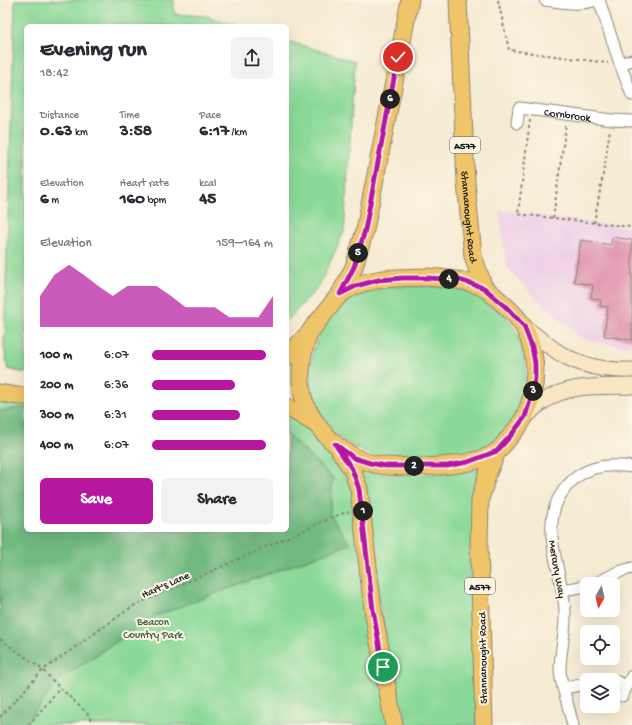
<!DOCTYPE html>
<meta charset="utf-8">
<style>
body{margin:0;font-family:"Gochi Hand",sans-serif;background:#f2f2f3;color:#2b2b33;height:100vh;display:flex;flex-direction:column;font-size:15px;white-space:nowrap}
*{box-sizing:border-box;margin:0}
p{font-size:13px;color:#7c7c81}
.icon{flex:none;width:22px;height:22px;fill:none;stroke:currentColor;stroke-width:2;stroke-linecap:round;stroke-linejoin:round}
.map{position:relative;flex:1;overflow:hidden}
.side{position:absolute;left:24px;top:24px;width:265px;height:508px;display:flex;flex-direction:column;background:#fff;border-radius:6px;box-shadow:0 4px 16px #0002}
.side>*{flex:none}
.needle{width:26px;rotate:188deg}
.buttons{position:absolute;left:580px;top:577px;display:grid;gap:8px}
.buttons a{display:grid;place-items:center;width:40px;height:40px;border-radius:6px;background:#fff;box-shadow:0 4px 16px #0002;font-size:20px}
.pin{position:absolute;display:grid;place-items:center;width:34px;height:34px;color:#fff;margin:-17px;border:2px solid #fff;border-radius:50%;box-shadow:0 1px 4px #0007}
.km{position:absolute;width:20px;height:20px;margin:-10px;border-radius:50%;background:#222;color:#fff;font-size:11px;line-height:20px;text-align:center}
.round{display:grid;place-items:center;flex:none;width:42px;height:42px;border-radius:6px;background:#f2f2f3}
.summary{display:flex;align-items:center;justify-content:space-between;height:68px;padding:0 16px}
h1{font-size:22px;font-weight:800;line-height:30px}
.figures{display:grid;grid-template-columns:repeat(3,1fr);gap:6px;height:68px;padding:4px 16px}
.figures div{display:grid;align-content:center}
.figures b{font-size:17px;font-weight:800}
.figures small{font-size:11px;font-weight:400}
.figures p{font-size:11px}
.chart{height:112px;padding:8px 16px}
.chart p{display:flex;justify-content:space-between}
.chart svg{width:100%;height:72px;margin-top:4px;fill:#b5179e;opacity:.7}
.button{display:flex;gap:8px;margin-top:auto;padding:8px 16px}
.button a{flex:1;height:46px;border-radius:6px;background:#b5179e;color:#fff;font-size:16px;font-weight:800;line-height:46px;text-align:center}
.button a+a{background:#f2f2f3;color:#2b2b33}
ul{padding:0 16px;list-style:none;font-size:13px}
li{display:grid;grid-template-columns:64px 48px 1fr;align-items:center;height:30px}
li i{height:10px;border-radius:5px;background:#b5179e}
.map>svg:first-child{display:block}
</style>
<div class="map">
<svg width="632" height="725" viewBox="0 0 632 725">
<rect width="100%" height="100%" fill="#fcf5e5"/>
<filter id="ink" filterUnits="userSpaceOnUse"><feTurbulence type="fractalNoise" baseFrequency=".025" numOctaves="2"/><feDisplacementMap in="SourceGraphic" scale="8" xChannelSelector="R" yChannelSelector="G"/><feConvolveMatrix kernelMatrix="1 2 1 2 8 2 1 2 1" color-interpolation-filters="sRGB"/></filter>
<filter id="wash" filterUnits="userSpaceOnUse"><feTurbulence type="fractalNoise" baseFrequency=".012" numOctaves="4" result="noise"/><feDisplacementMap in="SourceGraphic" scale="16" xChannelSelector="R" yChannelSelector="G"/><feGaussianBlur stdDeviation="0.9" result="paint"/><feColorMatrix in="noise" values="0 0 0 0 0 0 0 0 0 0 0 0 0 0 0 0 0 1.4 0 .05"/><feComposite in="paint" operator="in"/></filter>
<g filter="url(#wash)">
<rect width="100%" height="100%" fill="#f6ebd3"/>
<!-- built -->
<polygon fill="#eed0e7" points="499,210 632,228 632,345 622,346 582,339 537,299 508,269 505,258"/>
<!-- green -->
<g fill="#8ad998" stroke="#537a5a">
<polygon points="15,0 174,0 174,14 206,16 238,26 26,26 26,373 8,369 4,347"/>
<polygon points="287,41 355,61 344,232 319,286 287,321"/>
<path d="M438 286C456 288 473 290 489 301 541 336 538 419 481 448 461 458 441 458 419 458 407 458 394 459 382 457 299 442 284 331 360 295 384 283 412 287 438 286Z"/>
<polygon points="0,393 26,396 26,530 287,530 287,407 352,469 394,725 0,725"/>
<polygon points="482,466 477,725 398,725 359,468 377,474 442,474"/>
</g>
<!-- forest -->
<polygon fill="#6fb980" stroke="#466a4e" points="26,407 26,530 287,530 287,434 333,478 330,514 350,544 155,616 60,679 24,725 0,725 0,411"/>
<g id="blocks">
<!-- building -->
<polygon fill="#dd8eac" points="612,237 632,240 632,340 604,336 608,307 600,306 601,300 591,298 593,285 574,282 581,240 611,245"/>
</g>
</g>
<g filter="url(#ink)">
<use href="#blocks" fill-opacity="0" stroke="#898478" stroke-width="1"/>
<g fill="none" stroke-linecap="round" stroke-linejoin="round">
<defs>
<g id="minor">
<path d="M545 0C562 2 579 6 596 0"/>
<polyline points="599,0 619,61 632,95"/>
<polyline points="620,64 632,60"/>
<path id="s1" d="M517 123 519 108 612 120 632 121"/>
<polyline points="595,584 618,572 632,568"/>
<polyline points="562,590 587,586"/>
<polyline points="613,680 627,686"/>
<polyline points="563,688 587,684"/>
<polyline points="622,696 632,676"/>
<path d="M573 725 561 679 560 670C560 651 566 632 565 612 563 566 531 517 574 479 591 465 611 464 632 467"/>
</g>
<g id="secondary">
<path d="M524 327C536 335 548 346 561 354 582 366 608 371 632 370"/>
<path d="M525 417C531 412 537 405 544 401 570 383 602 387 632 386"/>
</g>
<g id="primary">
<path id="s2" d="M458 0 466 182 473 256 484 288"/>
<path d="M427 277C445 279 468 279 484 288 490 291 495 297 500 301 508 308 518 317 523 326 526 330 527 335 529 339 538 364 536 391 525 416 522 423 515 431 509 438 505 442 502 447 498 451 474 468 415 468 387 466 352 463 322 439 307 408 297 387 300 355 309 334 312 327 319 321 323 315 329 309 334 299 341 294 365 276 399 278 427 277Z"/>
<polyline points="340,294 354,267 365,230 410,0"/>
<polyline points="287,357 306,336"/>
<polyline points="0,393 17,396 26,396"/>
<polyline points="287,407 316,424"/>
<polyline points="340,451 352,469 359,489 373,610 394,725"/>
<polyline points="484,725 479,544 480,500 487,475 497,451"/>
</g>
</defs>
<!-- minor casing -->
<use href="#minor" stroke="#898478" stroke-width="13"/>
<!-- secondary casing -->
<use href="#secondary" stroke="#898478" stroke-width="17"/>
<!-- primary casing -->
<use href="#primary" stroke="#898478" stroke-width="19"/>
<!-- path -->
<g stroke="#898478" stroke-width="2" stroke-dasharray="3 3" stroke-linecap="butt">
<polyline points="498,0 509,50 608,63"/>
<polyline points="530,120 518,214 632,227"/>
<polyline points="553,218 566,124"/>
<polyline points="594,223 605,164 610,129"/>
<polyline points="0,639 43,670 54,682 89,715 92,725"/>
<polyline points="0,717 43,670 133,606 340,514 349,512"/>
<polyline points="29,725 60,688"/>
</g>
<!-- minor -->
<use href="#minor" stroke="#fff" stroke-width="11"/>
<!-- secondary -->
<use href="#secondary" stroke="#f9e7c3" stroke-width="15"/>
<!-- primary -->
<use href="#primary" stroke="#f0c469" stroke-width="17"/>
</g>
</g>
<g fill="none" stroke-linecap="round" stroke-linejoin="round" filter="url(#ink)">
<defs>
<polyline id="route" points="383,667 373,610 359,489 352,469 335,444 354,458 370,463 386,466 447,466 468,462 497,451 512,434 525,417 532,394 535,378 535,363 532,347 524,326 507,308 484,288 460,280 427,278 403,278 378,280 356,286 340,294 354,267 365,230 398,57"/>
</defs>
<!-- route casing -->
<use href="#route" stroke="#fff" stroke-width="8"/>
<!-- route -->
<use href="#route" stroke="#b5179e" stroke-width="5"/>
</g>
<g text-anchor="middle" stroke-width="4" stroke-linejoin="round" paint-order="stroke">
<!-- shield labels -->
<g fill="#fcf5e5" stroke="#5f5d58" stroke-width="1">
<rect x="450" y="137" width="30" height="16" rx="3"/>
<rect x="465" y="578" width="30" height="16" rx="3"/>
</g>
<g font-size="10" font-weight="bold" fill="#1c1c1c">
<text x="465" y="149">A577</text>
<text x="480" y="590">A577</text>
</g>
<!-- street labels -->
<g font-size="11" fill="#1c1c1c" stroke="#fcf5e5">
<text dy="4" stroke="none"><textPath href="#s1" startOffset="64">Cornbrook</textPath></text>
<text dy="4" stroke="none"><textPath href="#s2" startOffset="217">Stannanought Road</textPath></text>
<text transform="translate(558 569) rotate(80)" y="4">Mercury Way</text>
<text transform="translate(165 584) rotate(-24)" y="4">Hart's Lane</text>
<text transform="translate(482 658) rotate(-91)" y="4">Stannanought Road</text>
</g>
<!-- park labels -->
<g font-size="11" fill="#425e47" stroke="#fcf5e5">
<text x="153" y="625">Beacon<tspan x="153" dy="13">Country Park</tspan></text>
</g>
</g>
</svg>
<div class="buttons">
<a><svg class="needle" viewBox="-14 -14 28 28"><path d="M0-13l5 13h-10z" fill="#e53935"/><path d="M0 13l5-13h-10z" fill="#7c7c81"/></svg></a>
<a><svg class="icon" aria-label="locate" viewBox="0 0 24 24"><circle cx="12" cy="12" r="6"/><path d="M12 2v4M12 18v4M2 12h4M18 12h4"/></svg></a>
<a><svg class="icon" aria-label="layers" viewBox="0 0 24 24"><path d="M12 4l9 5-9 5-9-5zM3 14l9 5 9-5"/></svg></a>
</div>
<div class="pin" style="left:383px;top:667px;background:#1e9e55"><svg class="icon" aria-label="arrive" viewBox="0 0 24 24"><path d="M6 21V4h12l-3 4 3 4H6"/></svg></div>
<div class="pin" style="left:398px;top:57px;background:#d93025"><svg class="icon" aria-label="check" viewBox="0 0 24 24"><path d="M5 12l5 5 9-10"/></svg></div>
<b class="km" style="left:363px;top:511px">1</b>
<b class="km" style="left:414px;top:466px">2</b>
<b class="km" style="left:533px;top:391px">3</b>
<b class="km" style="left:449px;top:279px">4</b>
<b class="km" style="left:358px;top:253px">5</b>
<b class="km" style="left:390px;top:99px">6</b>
<section class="side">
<div class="summary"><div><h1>Evening run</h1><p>18:42</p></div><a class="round"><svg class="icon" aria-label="share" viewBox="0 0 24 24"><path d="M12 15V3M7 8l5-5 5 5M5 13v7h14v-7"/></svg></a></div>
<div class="figures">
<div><p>Distance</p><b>0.63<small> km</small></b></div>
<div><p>Time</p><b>3:58</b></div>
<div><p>Pace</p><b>6:17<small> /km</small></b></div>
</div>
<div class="figures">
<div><p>Elevation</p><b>6<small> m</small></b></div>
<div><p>Heart rate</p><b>160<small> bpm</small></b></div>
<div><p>kcal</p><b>45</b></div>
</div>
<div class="chart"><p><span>Elevation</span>159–164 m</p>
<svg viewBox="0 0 160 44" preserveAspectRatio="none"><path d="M0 44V25L10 12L20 6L30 12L40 19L50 25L60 19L70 19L80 19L90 25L100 32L110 32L120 32L130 38L140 38L150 38L160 25V44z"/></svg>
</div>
<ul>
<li><b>100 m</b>6:07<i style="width:94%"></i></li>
<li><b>200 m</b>6:36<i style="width:69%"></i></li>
<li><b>300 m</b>6:31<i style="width:73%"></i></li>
<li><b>400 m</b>6:07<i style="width:94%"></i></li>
</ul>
<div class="button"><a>Save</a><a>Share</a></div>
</section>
</div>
